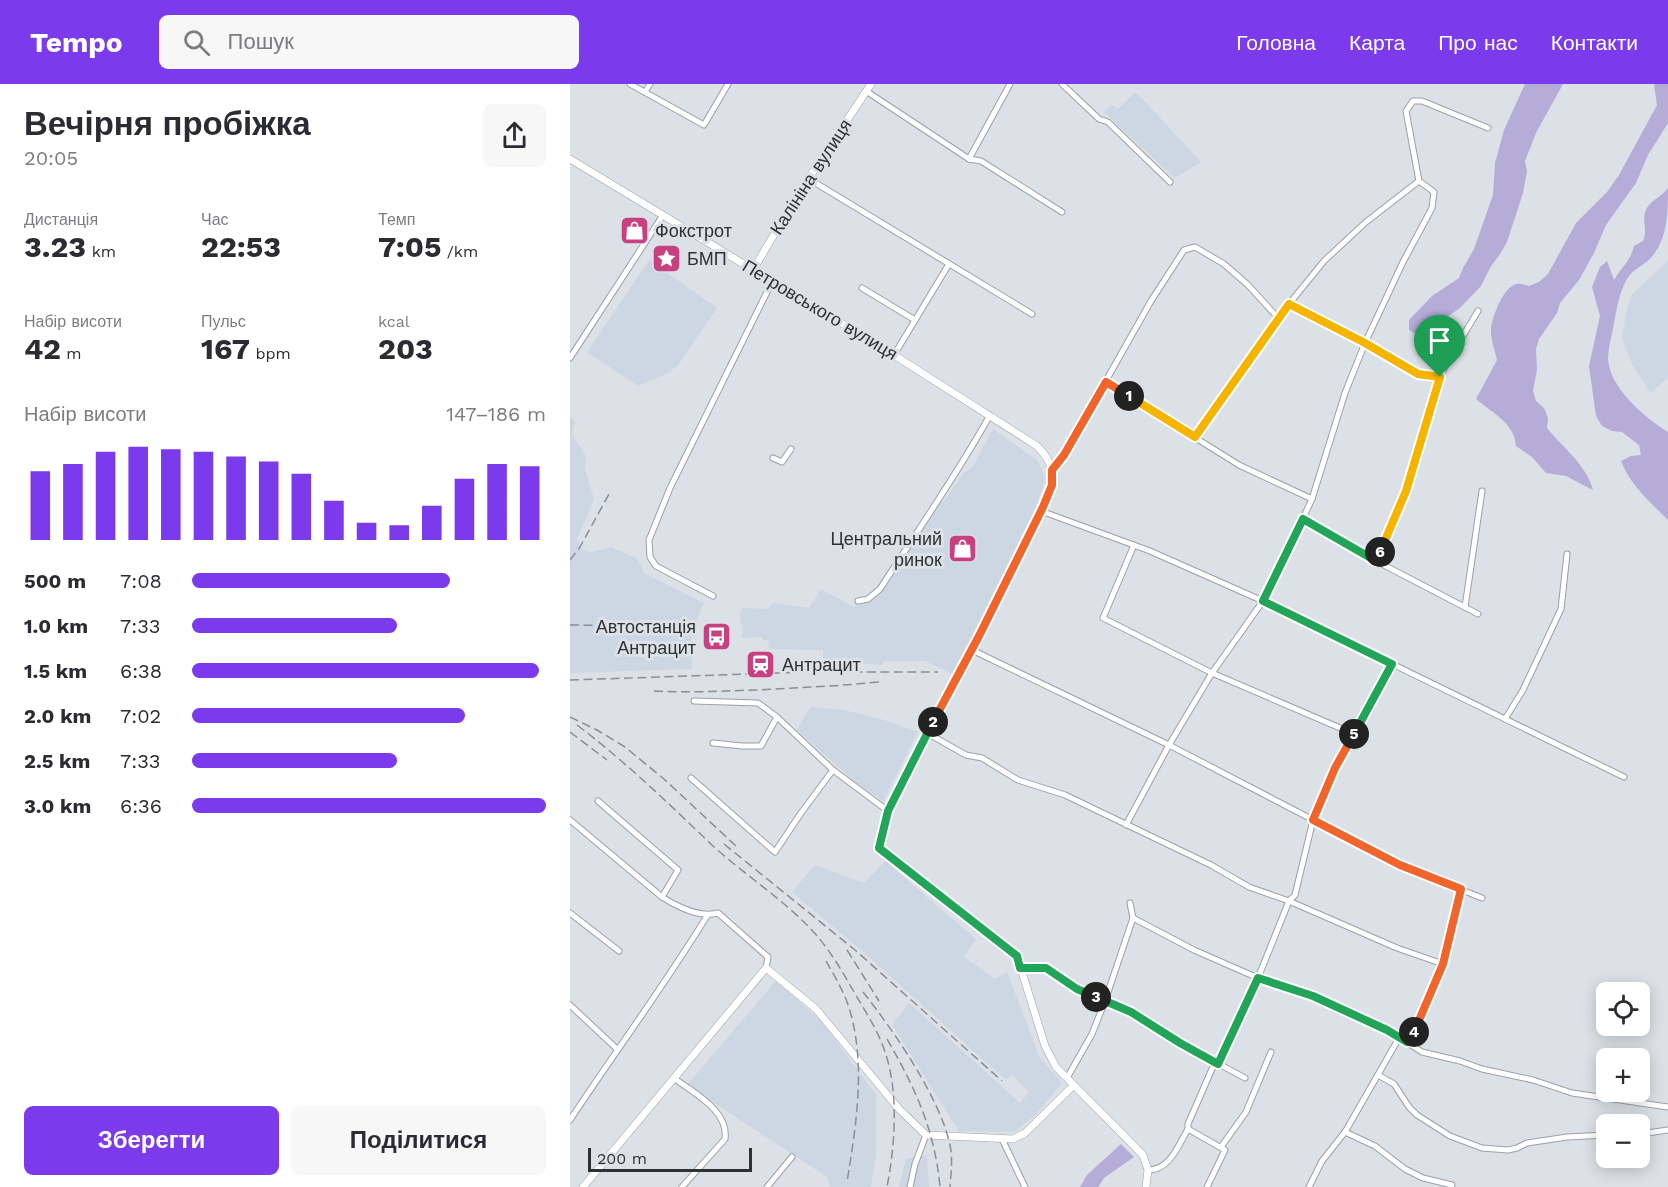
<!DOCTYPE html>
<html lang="uk">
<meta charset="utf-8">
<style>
body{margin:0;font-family:"Work Sans",sans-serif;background:#f7f7f7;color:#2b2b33;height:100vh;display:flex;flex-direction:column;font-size:22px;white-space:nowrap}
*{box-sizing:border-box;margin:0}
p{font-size:20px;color:#7c7c81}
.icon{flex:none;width:33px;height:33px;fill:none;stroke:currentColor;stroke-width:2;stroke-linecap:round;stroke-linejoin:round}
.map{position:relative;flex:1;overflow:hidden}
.details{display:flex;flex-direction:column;background:#fff;width:570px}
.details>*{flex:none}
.tools{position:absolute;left:1026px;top:898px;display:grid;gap:12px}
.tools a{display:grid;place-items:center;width:54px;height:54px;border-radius:9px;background:#fff;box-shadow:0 3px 15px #0003;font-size:30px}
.scale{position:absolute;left:18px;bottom:15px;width:164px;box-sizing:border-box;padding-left:6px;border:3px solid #2f3134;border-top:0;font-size:16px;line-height:21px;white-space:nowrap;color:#2f3134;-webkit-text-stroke:4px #dbe1e7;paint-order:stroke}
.pin{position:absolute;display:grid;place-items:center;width:51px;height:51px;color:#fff;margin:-62px -26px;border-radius:50% 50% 50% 0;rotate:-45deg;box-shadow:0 0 6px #0007}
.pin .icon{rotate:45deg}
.km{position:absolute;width:30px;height:30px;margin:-15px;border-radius:50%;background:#222;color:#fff;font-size:16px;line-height:30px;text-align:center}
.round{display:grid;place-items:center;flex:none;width:63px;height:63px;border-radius:9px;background:#f7f7f7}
.headline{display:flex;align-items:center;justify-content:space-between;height:102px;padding:0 24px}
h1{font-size:33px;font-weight:700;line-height:45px}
.metrics{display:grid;grid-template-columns:repeat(3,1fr);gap:9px;height:102px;padding:6px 24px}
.metrics div{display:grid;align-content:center}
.metrics b{font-size:30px;font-weight:700}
.metrics small{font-size:16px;font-weight:400}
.metrics p{font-size:16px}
.chart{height:168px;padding:12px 24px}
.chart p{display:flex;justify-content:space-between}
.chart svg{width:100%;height:108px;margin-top:6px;stroke:#7c3aed;stroke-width:6}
.cta{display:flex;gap:12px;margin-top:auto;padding:12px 24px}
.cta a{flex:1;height:69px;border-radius:9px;background:#7c3aed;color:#fff;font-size:24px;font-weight:700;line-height:69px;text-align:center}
.cta a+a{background:#f7f7f7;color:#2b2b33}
ul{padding:0 24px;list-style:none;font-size:20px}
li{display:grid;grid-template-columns:96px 72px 1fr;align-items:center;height:45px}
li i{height:15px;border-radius:8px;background:#7c3aed}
header{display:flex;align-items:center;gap:36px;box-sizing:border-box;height:84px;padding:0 30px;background:#7c3aed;color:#fff}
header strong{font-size:28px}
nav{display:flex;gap:33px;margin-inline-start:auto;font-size:21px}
.search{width:420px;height:54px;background:#f7f7f7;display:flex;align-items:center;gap:15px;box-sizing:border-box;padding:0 21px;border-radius:9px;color:#7c7c81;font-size:22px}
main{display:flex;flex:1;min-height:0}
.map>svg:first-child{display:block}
</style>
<header>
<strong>Tempo</strong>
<div class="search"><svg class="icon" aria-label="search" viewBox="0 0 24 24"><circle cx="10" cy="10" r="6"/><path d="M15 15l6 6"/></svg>Пошук</div>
<nav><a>Головна</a><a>Карта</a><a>Про нас</a><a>Контакти</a></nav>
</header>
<main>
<section class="details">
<div class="headline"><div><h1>Вечірня пробіжка</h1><p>20:05</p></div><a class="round"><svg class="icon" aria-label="share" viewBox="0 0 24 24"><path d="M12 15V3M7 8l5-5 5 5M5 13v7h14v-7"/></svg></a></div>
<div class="metrics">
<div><p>Дистанція</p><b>3.23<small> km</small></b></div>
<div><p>Час</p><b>22:53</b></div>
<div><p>Темп</p><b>7:05<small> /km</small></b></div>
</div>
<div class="metrics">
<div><p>Набір висоти</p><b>42<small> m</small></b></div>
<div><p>Пульс</p><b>167<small> bpm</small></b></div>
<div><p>kcal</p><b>203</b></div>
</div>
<div class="chart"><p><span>Набір висоти</span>147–186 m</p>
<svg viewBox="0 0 160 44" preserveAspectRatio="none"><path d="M5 44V16M15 44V13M25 44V8M35 44V6M45 44V7M55 44V8M65 44V10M75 44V12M85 44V17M95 44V28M105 44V37M115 44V38M125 44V30M135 44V19M145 44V13M155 44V14"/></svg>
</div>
<ul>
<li><b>500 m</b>7:08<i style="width:73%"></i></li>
<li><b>1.0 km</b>7:33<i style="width:58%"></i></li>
<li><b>1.5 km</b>6:38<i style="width:98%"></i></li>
<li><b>2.0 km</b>7:02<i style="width:77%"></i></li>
<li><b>2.5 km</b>7:33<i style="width:58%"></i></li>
<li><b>3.0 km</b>6:36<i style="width:100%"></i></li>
</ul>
<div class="cta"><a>Зберегти</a><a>Поділитися</a></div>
</section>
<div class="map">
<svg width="1098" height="1103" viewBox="0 0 1098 1103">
<rect width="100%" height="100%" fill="#dbe1e7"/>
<!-- built -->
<g fill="#ccd7e3">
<polygon points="566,8 631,78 605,94 534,28 542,21 548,25"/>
<polygon points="79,176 147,224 109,280 98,289 68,302 17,268"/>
<polygon points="1098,177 1098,293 1081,309 1062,280 1052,254 1056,229 1062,210"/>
<polygon points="0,332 5,337 2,350 16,372 15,385 24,415 7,455 13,466 22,468 41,463 68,475 74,489 134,519 121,548 122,585 0,589"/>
<polygon points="423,345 468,377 475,394 468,418 387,592 355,577 314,577 312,581 253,576 253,566 199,565 198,556 193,556 192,553 172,554 173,541 171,541 170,531 172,524 199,525 201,519 239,524 251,505 284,523 299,517 306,509 310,510 326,481 330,482 348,447 370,416 373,418 394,389 403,382"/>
<polygon points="240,623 274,626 314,636 348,648 313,717 284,697 227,646"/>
<polygon points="315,777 406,855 394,873 425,895 437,888 470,974 492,999 464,1032 444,1048 389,1047 322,941 339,919 450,1019 459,1008 442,991 436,996 291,866 222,808 245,781 294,799"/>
<polygon points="206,897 251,937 306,1011 306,1071 301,1103 260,1103 257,1093 117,1001"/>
<polygon points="357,1071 359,1103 329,1103 336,1075"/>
</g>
<!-- green -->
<g fill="#b5add7">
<polygon points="955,0 993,0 966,49 955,77 957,87 953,109 937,158 932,167 920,184 911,202 890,224 857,247 847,251 839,246 839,236 862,212 889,194 893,184 904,165 923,111 925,79 934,46"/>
<path d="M1084 0H1098V39L1078 71 1066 99 1036 141 1024 169 1009 196 990 219 987 229 969 255 966 265 967 286 963 307 966 317 974 324 978 334 977 344C993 364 1016 380 1023 406L996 392 976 389 962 373 946 362C945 339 922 329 906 315L927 276C925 266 920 254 921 244 923 231 933 204 946 200 950 199 955 201 959 202L969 198 978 190 1006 139 1037 108 1049 91 1087 21Z"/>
<path d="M1098 104C1098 127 1098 155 1081 174 1073 182 1063 185 1057 195 1049 209 1047 224 1044 239 1042 251 1038 264 1038 276 1041 305 1074 333 1098 348V436C1080 418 1060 401 1051 377L1061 372 1071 371 1069 361 1052 348 1042 347 1032 342 1026 332 1019 282 1030 232 1022 203 1030 183 1037 177 1044 196C1051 184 1061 176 1064 162L1073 157C1078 144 1072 139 1075 128 1079 116 1092 113 1098 104Z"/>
<polygon points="551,1060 564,1073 534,1094 528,1103 510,1103 517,1091"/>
</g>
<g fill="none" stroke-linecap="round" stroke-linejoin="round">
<defs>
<g id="street">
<polyline points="60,0 134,41 158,0"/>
<polyline points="492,0 529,35 538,38 600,98"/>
<polyline points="296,7 399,75 440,0"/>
<polyline points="75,8 80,0"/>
<polyline points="399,75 411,77 492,128"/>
<polyline points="239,95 462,230"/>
<polyline points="292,204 345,236"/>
<polyline points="719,220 795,259 848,290 870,293"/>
<polyline points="324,271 379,180"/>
<polyline points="0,274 93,131"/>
<polyline points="536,298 669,381 742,415"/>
<polyline points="625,353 719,220 754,177 796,138 849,97"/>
<polyline points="203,374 212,378 221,365"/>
<polyline points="482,385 494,371 581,217 614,166 625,163 654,180 678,201 709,235"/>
<polyline points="471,427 580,467 693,517 1054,693"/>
<polyline points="733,435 806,477 908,530"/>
<polyline points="564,461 533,534 642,589 784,650"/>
<polyline points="806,477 836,407 868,298 876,280 908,227"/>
<polyline points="143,512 86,482 80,473 79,456 100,404 202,198"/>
<path d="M288 517 298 515 310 505C347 447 387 391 420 331"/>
<polyline points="895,523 912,407"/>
<polyline points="402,566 599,661 830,781 912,814"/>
<polyline points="124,617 188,619 207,633 263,686 318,727"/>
<polyline points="935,635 953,606 991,525 997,470"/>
<polyline points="357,649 396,671 412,674 448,696 495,711 641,781 679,803 719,817 827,864 873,880"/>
<polyline points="143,659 172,662 191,662 207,633"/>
<polyline points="121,694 205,768 231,729 263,686"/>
<polyline points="28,717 108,786 92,813"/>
<path d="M0 736 92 813C108 823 129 834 148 829L198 873 196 884"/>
<polyline points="556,741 599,661 642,589 693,517 706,492 742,415 775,309 795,259 833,178 862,124 864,108 849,97 836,27 843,17 852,17 918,44"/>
<polyline points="0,829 49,867"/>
<polyline points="563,834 624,866 688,894 743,912 817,946 852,968 890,977 912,985 963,996 1002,1009 1098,1023"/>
<polyline points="450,883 476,884 507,905 561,928 610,959 675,994"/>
<polyline points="0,921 47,965"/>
<polyline points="837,958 848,941 873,880 891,805"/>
<polyline points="648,979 688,894 719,817 725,811 743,736 765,684 822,580"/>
<polyline points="808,991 824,1000 839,1023 847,1031 880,1052 912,1064 938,1066 947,1064 957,1059 997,1053 1036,1051"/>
<path d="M104 994C123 1009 159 1026 155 1055L112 1103"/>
<polyline points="497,994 522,950 535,917 563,834 560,819"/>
<path d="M0 1036C45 968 94 902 137 832"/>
<polyline points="618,1045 655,1066 637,1103"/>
<polyline points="775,1048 805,1062 835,1085 853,1094 882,1101"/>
<polyline points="1070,1050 1098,1046"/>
<polyline points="432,1055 455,1103"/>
<polyline points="651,1063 676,1028 701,968"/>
<path d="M578 1086C600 1086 608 1062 618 1045V1040L645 978"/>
<polyline points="197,1103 222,1073"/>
<polyline points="340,1103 345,1080 356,1051"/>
<polyline points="739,1103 752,1077 775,1048 829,954"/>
</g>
<g id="secondary">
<path d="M0 75 324 271 467 362C489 384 484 397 473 423L409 552 357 649 318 727 309 764 447 872 475 962 486 983 573 1071 578 1086 576 1103"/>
<polyline points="183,186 225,115 301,0"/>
<polyline points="13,1103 196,884 246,925 329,1025 356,1051 443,1055 455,1049 503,1002"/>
</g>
</defs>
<!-- street casing -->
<use href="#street" stroke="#9ba1a7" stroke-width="7"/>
<!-- secondary casing -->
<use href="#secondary" stroke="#9ba1a7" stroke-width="8"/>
<!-- street -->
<use href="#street" stroke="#fff" stroke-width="5"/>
<!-- secondary -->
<use href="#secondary" stroke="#fff" stroke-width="7"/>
<!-- rail -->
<g stroke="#8b8f94" stroke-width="1.5" stroke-dasharray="9 4.5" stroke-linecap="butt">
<polyline points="0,476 10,463 39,410"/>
<polyline points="0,541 80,542"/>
<polyline points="0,596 237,588 368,588"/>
<path d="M84 607C118 609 151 607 185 606 227 604 268 602 309 598"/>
<polyline points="0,633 27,646 55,663 94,695 166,762"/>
<path d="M7 641C56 678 99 720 143 762 174 790 211 814 240 844 258 863 271 885 284 908 295 927 308 946 315 968 329 1008 325 1062 317 1103"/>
<polyline points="0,648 37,676"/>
<polyline points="154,760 285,866 432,997"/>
<polyline points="277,866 309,917"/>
<path d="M256 877C265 893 275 909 280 927 296 982 286 1042 277 1098"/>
<path d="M293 908C324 947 370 1014 380 1061 383 1075 381 1089 380 1103"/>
<path d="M317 955C345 1003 365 1047 370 1103"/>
</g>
</g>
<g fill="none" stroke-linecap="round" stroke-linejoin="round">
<defs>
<polyline id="split-1" points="559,312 625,353 719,220 795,259 848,290 870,293"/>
<polyline id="split-2" points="363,638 409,552 473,423 482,401 482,386 494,371 536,298 559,312"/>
<polyline id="split-3" points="363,638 318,727 309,764 447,872 450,884 476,884 507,905 526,913"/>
<polyline id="split-4" points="526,913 561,928 610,959 648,980 688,894 743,912 817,946 837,958 844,948"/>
<polyline id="split-5" points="784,650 765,684 743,736 830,781 891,805 873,880 844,948"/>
<polyline id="split-6" points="784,650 822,580 693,517 733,435 806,477 810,468"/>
<polyline id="split-7" points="810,468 836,407 870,293"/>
</defs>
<!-- split-1 casing -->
<use href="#split-1" stroke="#fff" stroke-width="12"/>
<!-- split-2 casing -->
<use href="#split-2" stroke="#fff" stroke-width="12"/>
<!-- split-3 casing -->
<use href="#split-3" stroke="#fff" stroke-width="12"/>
<!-- split-4 casing -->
<use href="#split-4" stroke="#fff" stroke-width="12"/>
<!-- split-5 casing -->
<use href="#split-5" stroke="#fff" stroke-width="12"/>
<!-- split-6 casing -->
<use href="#split-6" stroke="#fff" stroke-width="12"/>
<!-- split-7 casing -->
<use href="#split-7" stroke="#fff" stroke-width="12"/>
<!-- split-1 -->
<use href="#split-1" stroke="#f5b400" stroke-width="8"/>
<!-- split-2 -->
<use href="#split-2" stroke="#f0652b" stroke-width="8"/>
<!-- split-3 -->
<use href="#split-3" stroke="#22a559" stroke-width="8"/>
<!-- split-4 -->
<use href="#split-4" stroke="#22a559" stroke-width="8"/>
<!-- split-5 -->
<use href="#split-5" stroke="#f0652b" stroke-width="8"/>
<!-- split-6 -->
<use href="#split-6" stroke="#22a559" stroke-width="8"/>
<!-- split-7 -->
<use href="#split-7" stroke="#f5b400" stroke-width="8"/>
</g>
<!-- icons -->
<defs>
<symbol id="shop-square" viewBox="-11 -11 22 22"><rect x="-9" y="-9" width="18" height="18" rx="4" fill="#c7407f" stroke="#dbe1e7"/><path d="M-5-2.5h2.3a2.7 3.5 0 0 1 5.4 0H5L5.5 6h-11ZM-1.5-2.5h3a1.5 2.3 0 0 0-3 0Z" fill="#fff"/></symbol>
<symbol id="sight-square" viewBox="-11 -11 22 22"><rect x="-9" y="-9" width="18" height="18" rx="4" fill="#c7407f" stroke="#dbe1e7"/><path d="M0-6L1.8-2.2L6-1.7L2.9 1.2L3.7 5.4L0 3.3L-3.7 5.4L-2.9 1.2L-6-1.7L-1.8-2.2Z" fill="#fff"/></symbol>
<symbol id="bus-square" viewBox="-11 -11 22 22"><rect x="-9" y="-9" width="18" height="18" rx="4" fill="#c7407f" stroke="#dbe1e7"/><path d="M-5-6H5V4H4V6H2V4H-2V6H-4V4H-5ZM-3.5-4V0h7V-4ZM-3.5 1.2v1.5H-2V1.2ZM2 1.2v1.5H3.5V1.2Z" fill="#fff"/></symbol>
<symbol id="station-square" viewBox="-11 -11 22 22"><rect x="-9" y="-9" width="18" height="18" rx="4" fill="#c7407f" stroke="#dbe1e7"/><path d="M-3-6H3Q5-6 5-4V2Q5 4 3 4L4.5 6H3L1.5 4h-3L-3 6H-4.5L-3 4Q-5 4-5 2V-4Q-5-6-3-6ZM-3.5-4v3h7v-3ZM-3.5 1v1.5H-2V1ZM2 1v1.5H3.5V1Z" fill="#fff"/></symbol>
</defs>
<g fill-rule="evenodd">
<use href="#shop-square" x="48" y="130" width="33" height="33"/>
<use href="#sight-square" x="80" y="158" width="33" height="33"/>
<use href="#shop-square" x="376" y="448" width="33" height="33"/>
<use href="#bus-square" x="130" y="536" width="33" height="33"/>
<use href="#station-square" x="174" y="564" width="33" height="33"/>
</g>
<g text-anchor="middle" stroke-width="6" stroke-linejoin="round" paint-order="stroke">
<!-- street labels -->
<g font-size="18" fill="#2f3134" stroke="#dbe1e7">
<text transform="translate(241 93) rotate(-57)" y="6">Калініна вулиця</text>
<text transform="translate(250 226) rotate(31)" y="6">Петровського вулиця</text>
</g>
<!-- poi labels -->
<g font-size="18" fill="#2f3134" stroke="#dbe1e7" text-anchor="start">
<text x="85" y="153">Фокстрот</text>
<text x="117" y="181">БМП</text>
<text x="372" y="461" text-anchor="end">Центральний<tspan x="372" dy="21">ринок</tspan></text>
<text x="126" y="549" text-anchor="end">Автостанція<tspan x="126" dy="21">Антрацит</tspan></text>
<text x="212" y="587">Антрацит</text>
</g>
</g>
</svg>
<div class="tools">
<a><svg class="icon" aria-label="locate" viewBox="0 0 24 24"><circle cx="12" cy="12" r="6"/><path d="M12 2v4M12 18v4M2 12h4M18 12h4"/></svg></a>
<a>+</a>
<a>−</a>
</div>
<div class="scale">200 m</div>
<div class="pin" style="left:870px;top:293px;background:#1e9e55"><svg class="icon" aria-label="arrive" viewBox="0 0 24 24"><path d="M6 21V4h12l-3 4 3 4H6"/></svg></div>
<b class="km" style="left:559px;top:312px">1</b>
<b class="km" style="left:363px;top:638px">2</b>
<b class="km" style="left:526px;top:913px">3</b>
<b class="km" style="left:844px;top:948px">4</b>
<b class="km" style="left:784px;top:650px">5</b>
<b class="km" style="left:810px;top:468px">6</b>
</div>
</main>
